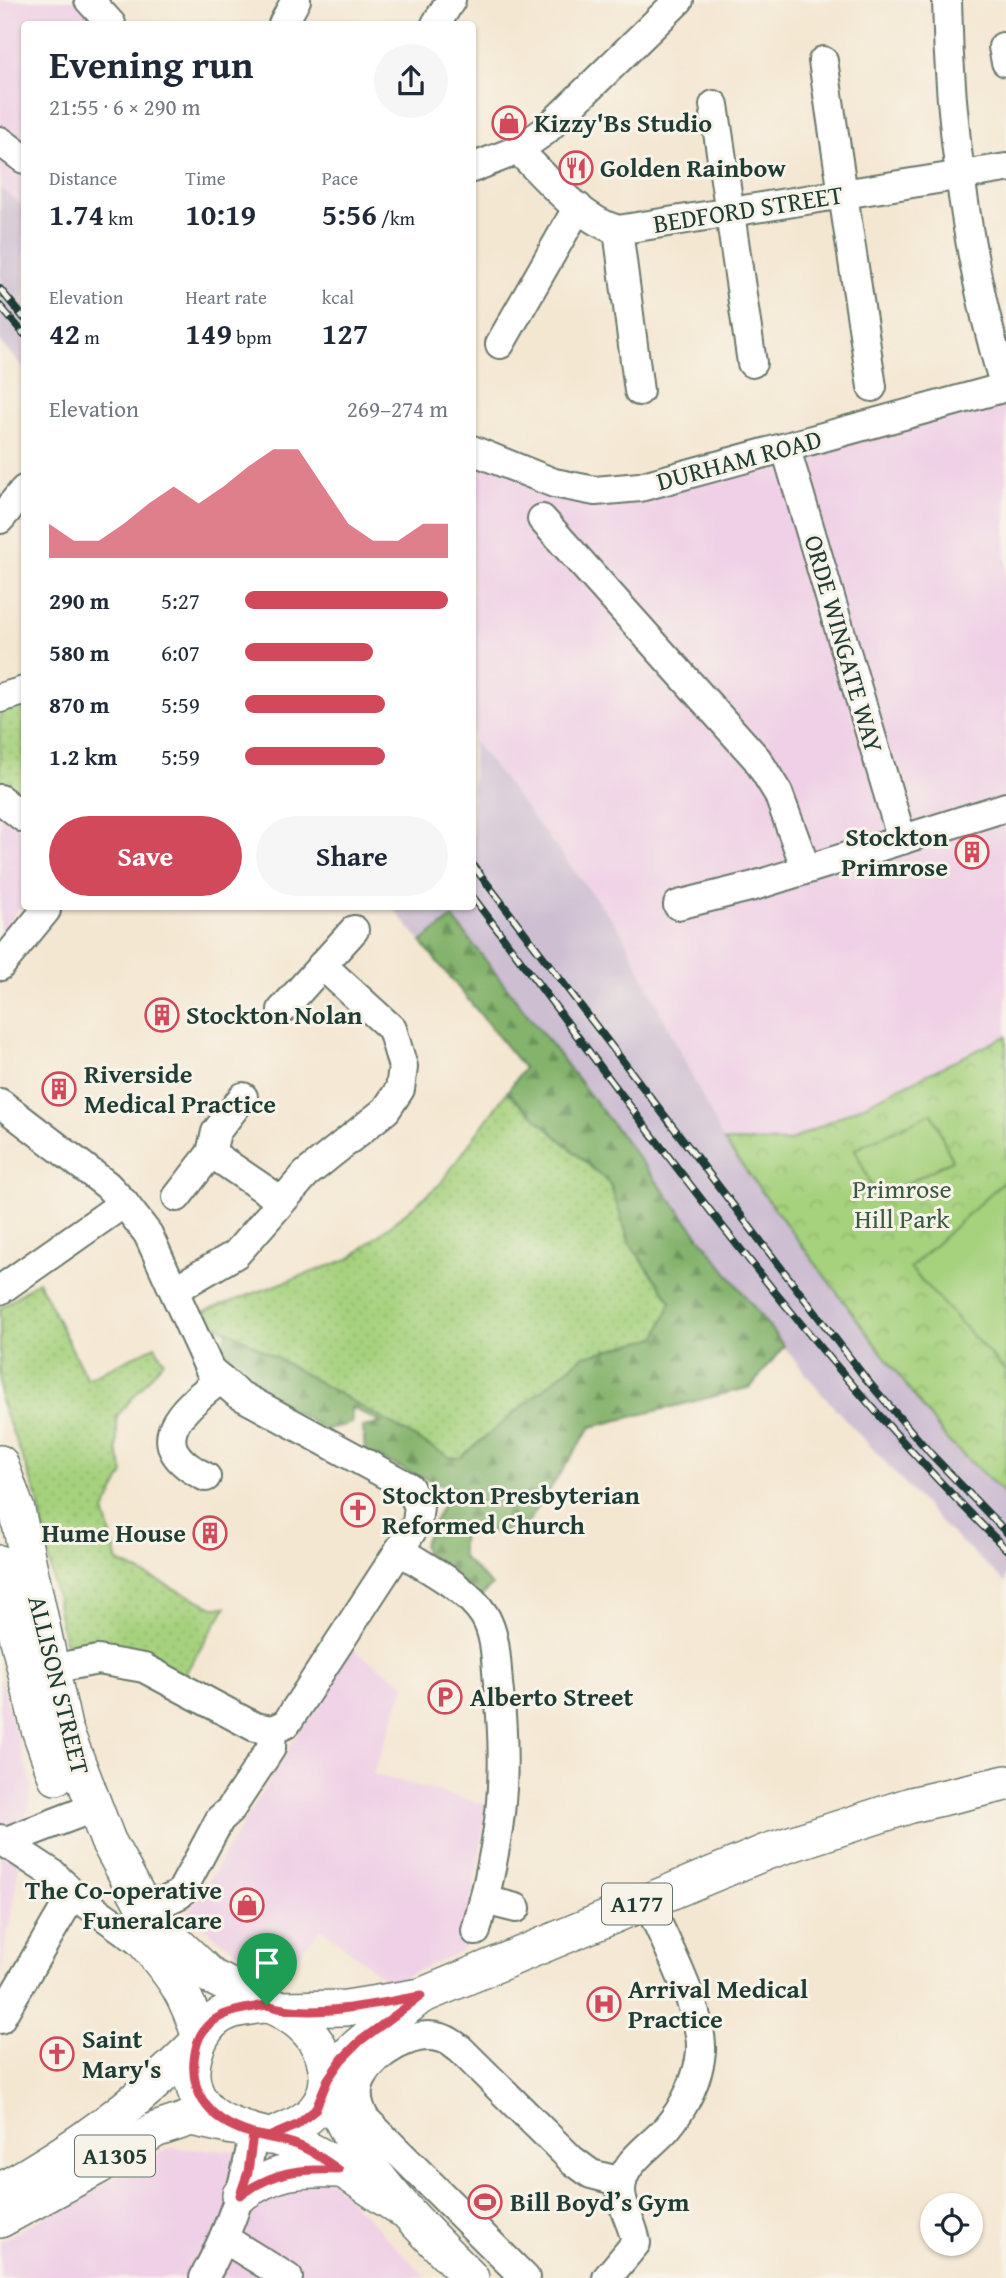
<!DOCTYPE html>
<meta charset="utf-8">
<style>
body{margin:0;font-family:"Gentium Book Plus",serif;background:#f6f6f7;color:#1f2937;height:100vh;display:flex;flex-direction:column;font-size:26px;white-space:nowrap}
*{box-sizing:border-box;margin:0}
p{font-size:23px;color:#747a83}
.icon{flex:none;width:38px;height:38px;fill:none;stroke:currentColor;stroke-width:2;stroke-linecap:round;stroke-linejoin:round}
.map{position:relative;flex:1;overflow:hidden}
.details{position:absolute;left:21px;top:21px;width:455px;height:889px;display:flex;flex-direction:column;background:#fff;border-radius:7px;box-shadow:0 2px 5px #0004}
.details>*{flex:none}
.buttons{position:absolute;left:920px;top:2193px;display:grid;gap:14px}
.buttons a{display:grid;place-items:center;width:63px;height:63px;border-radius:50%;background:#fff;box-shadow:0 2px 5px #0004;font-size:35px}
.pin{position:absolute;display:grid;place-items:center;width:60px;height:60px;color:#fff;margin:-72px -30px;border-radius:50% 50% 50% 0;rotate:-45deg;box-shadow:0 0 7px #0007}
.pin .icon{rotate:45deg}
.round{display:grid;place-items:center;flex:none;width:74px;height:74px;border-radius:37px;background:#f6f6f7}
.headline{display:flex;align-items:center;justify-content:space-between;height:119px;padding:0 28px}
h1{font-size:38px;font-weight:600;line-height:52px}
.metrics{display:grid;grid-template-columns:repeat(3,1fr);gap:10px;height:119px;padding:7px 28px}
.metrics div{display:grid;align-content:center}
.metrics b{font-size:30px;font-weight:600}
.metrics small{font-size:19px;font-weight:400}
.metrics p{font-size:19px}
.chart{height:196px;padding:14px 28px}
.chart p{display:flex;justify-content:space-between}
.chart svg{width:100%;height:126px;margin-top:7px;fill:#d1495b;opacity:.7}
.action{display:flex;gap:14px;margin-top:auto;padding:14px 28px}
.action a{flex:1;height:80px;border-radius:42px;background:#d1495b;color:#fff;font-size:28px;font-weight:600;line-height:80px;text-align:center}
.action a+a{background:#f6f6f7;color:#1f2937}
ul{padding:0 28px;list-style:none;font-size:23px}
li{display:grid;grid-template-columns:112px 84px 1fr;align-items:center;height:52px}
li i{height:18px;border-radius:9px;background:#d1495b}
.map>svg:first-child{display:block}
</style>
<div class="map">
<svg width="1006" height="2278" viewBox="0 0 1006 2278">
<defs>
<pattern id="grass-dots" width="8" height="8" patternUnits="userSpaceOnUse" patternTransform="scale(1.75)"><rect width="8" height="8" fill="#a6d17d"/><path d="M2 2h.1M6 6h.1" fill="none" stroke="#8eb46d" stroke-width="1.8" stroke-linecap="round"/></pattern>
<pattern id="forest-firs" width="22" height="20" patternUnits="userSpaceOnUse" patternTransform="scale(1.75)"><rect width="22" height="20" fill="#84b36c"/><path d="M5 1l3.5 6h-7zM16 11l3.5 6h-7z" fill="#6b935a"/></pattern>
<pattern id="park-crowns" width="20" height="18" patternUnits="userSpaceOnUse" patternTransform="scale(1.75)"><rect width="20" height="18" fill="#a6d17d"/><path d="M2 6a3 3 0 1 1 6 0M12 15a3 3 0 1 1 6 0" fill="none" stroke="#8eb46d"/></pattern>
</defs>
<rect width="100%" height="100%" fill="#f7f3e8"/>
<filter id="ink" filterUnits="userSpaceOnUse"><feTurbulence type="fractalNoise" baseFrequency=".0143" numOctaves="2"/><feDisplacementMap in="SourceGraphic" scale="14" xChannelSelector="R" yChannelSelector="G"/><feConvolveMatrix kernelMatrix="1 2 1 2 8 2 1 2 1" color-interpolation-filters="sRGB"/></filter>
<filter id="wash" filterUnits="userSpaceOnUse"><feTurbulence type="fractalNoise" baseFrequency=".00686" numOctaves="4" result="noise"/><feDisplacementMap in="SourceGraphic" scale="28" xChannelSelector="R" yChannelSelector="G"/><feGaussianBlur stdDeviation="1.57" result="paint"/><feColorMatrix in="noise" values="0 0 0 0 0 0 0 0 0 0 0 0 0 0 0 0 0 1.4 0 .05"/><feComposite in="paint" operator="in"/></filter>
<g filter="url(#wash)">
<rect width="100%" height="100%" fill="#f4e7d2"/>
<!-- built -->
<g fill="#efd0e6">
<polygon points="0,0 106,0 130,24 24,24 24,207 0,188"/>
<polygon points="1006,377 1006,1036 788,1142 724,1141 621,931 473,740 472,462 601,488"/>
<polygon points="0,813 24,832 24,903 0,935"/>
<polygon points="350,1648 406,1684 373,1774 488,1805 462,1951 390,1983 322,1928 276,1979 187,1916"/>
<polygon points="0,1678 32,1787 0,1981"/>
<polygon points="168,2148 305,2154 427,2278 0,2278 0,2241"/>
</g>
<!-- industrial -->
<g fill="#cdbed2">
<polygon points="0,188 24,207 24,368 0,342"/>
<polygon points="473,740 621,931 724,1141 947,1440 1006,1495 1006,1583 947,1529 821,1393 670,1203 453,918 421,942 392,907 472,906"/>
</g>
<!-- grass -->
<g fill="url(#grass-dots)" stroke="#628758" stroke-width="2">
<polygon points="24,698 24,786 18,795 0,782 0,706"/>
<polygon points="507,1092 610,1184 630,1244 672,1302 657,1337 582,1357 460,1458 449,1457 197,1314 351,1258 440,1184"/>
<path d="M38 1281 87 1379 155 1346 164 1361 117 1416V1450L124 1473 104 1511 118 1562 213 1607H226L183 1677C161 1665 132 1643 106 1646 95 1647 85 1652 73 1651L64 1639 37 1496 0 1400V1309Z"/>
</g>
<!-- forest -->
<polygon fill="url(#forest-firs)" stroke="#527850" stroke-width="2" points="453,918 784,1346 751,1387 591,1427 519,1536 467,1529 462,1539 462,1557 492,1585 481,1597 425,1553 423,1544 451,1488 415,1475 365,1451 363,1427 381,1423 351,1407 352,1423 326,1430 235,1377 219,1352 228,1330 449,1457 460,1458 582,1357 657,1337 671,1301 630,1244 610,1184 507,1092 524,1068 421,942"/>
<!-- park -->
<polygon fill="url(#park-crowns)" stroke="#628758" stroke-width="2" points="1006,1036 1006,1495 947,1440 724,1141 788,1142"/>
<!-- pitch -->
<g fill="#a6d17d" stroke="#628758" stroke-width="2">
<polygon points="932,1113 952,1160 877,1199 855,1149"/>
<polygon points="1006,1179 1006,1372 910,1268"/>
</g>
</g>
<g filter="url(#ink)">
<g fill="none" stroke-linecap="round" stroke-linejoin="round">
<defs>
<g id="minor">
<polyline points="89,0 111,24"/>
<path d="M947 0C949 124 968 268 1005 387"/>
<polyline points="283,24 296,0"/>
<polyline points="436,24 451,0"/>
<polyline points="1003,47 1006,62"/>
<polyline points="823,61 872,387"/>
<polyline points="714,105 752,363"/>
<polyline points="0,141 24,159"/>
<path d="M518 150C547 178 579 219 618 230L1006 168"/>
<polyline points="472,168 518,150 545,131 679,0"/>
<polyline points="618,230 639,391"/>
<polyline points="500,344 578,207"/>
<polyline points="786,449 902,840"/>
<polyline points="472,450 554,483 595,491 640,487 1006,387"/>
<polyline points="0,519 24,490"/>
<polyline points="542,519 757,759 778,793 806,869"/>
<polyline points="0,698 24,691"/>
<polyline points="0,799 24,818"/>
<polyline points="678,905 754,886 1006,807"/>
<polyline points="0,966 46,910"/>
<polyline points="282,1010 354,930"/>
<polyline points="0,1103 107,1185 124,1203 148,1234 210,1370 238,1394 409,1487 419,1506 417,1523 286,1724 272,1730 271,1748 230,1810 220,1819 180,1894 163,1902 140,1900"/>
<polyline points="211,1153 280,1200"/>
<polyline points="177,1197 211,1153 216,1132 243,1097"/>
<polyline points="0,1290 124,1203"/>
<polyline points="174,1290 236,1254 306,1174 386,1110 400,1089 403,1067 392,1029 322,965"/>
<path d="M206 1477C140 1445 181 1409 221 1379"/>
<path d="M399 1550C426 1568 466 1587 484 1615 496 1634 496 1661 498 1683 509 1779 501 1838 476 1931"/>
<polyline points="51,1669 98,1660 144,1668 255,1727 272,1730"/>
<polyline points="0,1839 53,1874 73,1894 150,1949"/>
<polyline points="4,1842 93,1808"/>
<polyline points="484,1900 516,1908"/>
<polyline points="0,2019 73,1894"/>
<polyline points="225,2239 288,2278"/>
<path d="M204 2278C229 2232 246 2186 253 2134"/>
<path d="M525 2278 365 2119C358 2106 354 2091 362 2077 375 2053 414 2029 441 2038 448 2039 454 2045 460 2049L572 2160 591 2174 622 2182"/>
<path d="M607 2278 636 2243C634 2226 622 2209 621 2192 620 2163 651 2147 667 2128 684 2108 699 2078 701 2051 703 2011 663 1938 647 1900"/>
</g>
<g id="major">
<polyline points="0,1463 17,1510 64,1727 108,1841 140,1900 171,1938 212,1977 267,2005"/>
<polyline points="0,1563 39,1729 56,1777"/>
<path d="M136 1932C170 1973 184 1986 200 2038"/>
<polyline points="278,2009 346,2008 421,1996 766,1852 911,1805 1006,1783"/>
<path d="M328 2079C352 2044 386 2025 418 1998"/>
<path d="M327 2086C356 2166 413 2219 471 2278"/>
<path d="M269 2137C285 2130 303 2124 315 2110 341 2079 321 2035 290 2016 283 2012 275 2006 266 2005 259 2005 251 2007 245 2008 229 2010 214 2017 205 2031 197 2042 191 2062 192 2076 197 2133 266 2130 301 2146 336 2162 367 2188 400 2208"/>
<path d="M0 2191C79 2147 133 2107 197 2043"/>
<path d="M240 2195C276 2170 296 2169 339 2170"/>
<polyline points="0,2220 99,2166 155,2130 191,2118 232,2127"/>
</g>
</defs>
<!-- minor casing -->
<use href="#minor" stroke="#6a786b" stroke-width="32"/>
<!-- major casing -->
<use href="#major" stroke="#6a786b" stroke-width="38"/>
<!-- minor -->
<use href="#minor" stroke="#fff" stroke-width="28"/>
<!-- major -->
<use href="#major" stroke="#fff" stroke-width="35"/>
<defs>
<g id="rail">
<polyline points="0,289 24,318"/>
<polyline points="0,306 24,334"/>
<polyline points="472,864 866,1379 931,1454 1006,1532"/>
<path d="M472 896C642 1120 805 1352 1006 1549"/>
</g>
</defs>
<!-- rail casing -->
<use href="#rail" stroke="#1f3d34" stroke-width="8"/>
<!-- rail -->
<use href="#rail" stroke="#f7f3e8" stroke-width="5" stroke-dasharray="16" stroke-linecap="butt"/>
</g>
</g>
<g fill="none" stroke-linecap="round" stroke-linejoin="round" filter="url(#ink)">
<defs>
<path id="route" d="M267 2005C239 2009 206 2013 197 2044 185 2089 207 2120 250 2133 266 2138 282 2139 297 2145 312 2150 326 2161 339 2170 296 2169 276 2171 240 2195L248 2172 253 2134 269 2137 297 2125 315 2110 328 2079 342 2059 360 2041 421 1996C376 2003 310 2020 267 2005"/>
</defs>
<!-- route casing -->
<use href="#route" stroke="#fff" stroke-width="14"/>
<!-- route -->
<use href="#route" stroke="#d1495b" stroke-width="9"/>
</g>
<!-- icons -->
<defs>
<symbol id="shop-ring" viewBox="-11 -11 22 22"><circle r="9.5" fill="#f7f3e8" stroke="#d1495b" stroke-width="1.5"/><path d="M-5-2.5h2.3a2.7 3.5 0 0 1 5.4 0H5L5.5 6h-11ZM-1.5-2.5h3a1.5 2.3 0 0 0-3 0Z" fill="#d1495b"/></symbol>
<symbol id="restaurant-ring" viewBox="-11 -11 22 22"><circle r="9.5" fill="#f7f3e8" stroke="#d1495b" stroke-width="1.5"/><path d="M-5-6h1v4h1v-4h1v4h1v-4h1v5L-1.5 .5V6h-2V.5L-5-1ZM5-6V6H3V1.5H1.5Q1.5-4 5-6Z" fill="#d1495b"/></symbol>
<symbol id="building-ring" viewBox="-11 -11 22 22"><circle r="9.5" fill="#f7f3e8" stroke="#d1495b" stroke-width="1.5"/><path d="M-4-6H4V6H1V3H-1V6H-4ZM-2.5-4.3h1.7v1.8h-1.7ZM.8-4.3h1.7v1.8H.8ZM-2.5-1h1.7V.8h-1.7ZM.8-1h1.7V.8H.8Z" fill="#d1495b"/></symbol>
<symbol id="church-ring" viewBox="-11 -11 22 22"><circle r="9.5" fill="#f7f3e8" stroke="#d1495b" stroke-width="1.5"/><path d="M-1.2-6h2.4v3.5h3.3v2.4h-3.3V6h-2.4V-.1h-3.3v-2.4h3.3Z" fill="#d1495b"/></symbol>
<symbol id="parking-ring" viewBox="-11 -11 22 22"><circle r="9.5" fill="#f7f3e8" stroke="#d1495b" stroke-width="1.5"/><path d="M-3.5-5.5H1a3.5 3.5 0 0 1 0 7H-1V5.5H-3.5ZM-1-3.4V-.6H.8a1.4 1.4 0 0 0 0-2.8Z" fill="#d1495b"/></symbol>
<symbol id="hospital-ring" viewBox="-11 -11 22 22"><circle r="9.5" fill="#f7f3e8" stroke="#d1495b" stroke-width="1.5"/><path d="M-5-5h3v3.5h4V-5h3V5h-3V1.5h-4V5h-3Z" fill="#d1495b"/></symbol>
<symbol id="stadium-ring" viewBox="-11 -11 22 22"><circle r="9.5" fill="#f7f3e8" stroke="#d1495b" stroke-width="1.5"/><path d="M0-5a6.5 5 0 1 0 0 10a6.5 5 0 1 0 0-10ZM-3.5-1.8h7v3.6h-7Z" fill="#d1495b"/></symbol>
</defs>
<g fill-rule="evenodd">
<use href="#shop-ring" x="490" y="104" width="38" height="38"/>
<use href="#restaurant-ring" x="557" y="149" width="38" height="38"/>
<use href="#building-ring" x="953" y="833" width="38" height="38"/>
<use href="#building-ring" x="143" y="996" width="38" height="38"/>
<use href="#building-ring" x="40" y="1070" width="38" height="38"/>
<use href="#church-ring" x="339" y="1491" width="38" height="38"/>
<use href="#building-ring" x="191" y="1514" width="38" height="38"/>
<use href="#parking-ring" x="426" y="1678" width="38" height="38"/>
<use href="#shop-ring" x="228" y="1886" width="38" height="38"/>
<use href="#hospital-ring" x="585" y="1985" width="38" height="38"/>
<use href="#church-ring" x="38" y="2035" width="38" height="38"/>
<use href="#stadium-ring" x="466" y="2183" width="38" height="38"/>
</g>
<g text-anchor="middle" stroke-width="6" stroke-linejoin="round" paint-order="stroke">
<!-- shield labels -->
<g fill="#f7f3e8" stroke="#60746a" stroke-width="2">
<rect x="602" y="1883.5" width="70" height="41" rx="5"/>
<rect x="75" y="2135.5" width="80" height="41" rx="5"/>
</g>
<g font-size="24" font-weight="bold" fill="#1f3d34">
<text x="637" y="1912">A177</text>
<text x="115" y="2164">A1305</text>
</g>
<!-- poi labels -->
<g font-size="26" font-weight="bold" fill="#1f3d34" stroke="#f7f3e8" text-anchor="start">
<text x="534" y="132">Kizzy'Bs Studio</text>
<text x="600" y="177">Golden Rainbow</text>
<text x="948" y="846" text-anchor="end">Stockton<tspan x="948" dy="30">Primrose</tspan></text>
<text x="186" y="1024">Stockton Nolan</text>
<text x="84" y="1083">Riverside<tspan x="84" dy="30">Medical Practice</tspan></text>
<text x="382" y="1504">Stockton Presbyterian<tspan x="382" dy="30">Reformed Church</tspan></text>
<text x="186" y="1542" text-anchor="end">Hume House</text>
<text x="470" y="1706">Alberto Street</text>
<text x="222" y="1899" text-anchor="end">The Co-operative<tspan x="222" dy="30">Funeralcare</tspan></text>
<text x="628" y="1998">Arrival Medical<tspan x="628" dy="30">Practice</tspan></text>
<text x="82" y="2048">Saint<tspan x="82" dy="30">Mary's</tspan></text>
<text x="510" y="2211">Bill Boyd’s Gym</text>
</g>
<!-- street labels -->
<g font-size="26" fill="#1f3d34" stroke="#f7f3e8">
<text transform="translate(748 209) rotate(-9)" y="9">BEDFORD STREET</text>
<text transform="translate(739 460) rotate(-15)" y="9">DURHAM ROAD</text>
<text transform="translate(844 644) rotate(74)" y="9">ORDE WINGATE WAY</text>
<text transform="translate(59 1685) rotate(76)" y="9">ALLISON STREET</text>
</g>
<!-- park labels -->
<g font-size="26" fill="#3a5b43" stroke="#f7f3e8">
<text x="902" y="1198">Primrose<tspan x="902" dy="30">Hill Park</tspan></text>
</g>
</g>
</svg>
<div class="buttons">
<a><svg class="icon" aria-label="locate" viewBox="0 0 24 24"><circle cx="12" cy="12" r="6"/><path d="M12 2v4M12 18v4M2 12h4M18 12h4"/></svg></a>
</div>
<div class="pin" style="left:267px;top:2005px;background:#1e9e55"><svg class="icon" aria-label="arrive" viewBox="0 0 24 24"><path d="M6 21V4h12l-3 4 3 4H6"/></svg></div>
<section class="details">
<div class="headline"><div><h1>Evening run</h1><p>21:55 · 6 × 290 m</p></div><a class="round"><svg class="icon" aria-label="share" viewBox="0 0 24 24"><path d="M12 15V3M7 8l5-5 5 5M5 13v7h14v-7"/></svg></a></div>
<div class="metrics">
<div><p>Distance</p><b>1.74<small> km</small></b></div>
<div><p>Time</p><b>10:19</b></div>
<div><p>Pace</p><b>5:56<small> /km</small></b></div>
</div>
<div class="metrics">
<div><p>Elevation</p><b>42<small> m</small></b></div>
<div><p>Heart rate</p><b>149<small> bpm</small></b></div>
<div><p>kcal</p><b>127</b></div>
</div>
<div class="chart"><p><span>Elevation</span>269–274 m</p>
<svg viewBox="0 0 160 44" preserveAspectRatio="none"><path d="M0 44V32L10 38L20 38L30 32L40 25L50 19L60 25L70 19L80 12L90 6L100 6L110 19L120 32L130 38L140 38L150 32L160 32V44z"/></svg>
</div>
<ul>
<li><b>290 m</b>5:27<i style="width:100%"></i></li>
<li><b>580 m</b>6:07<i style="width:63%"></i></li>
<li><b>870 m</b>5:59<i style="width:69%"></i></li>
<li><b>1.2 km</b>5:59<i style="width:69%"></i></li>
</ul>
<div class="action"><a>Save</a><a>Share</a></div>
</section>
</div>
